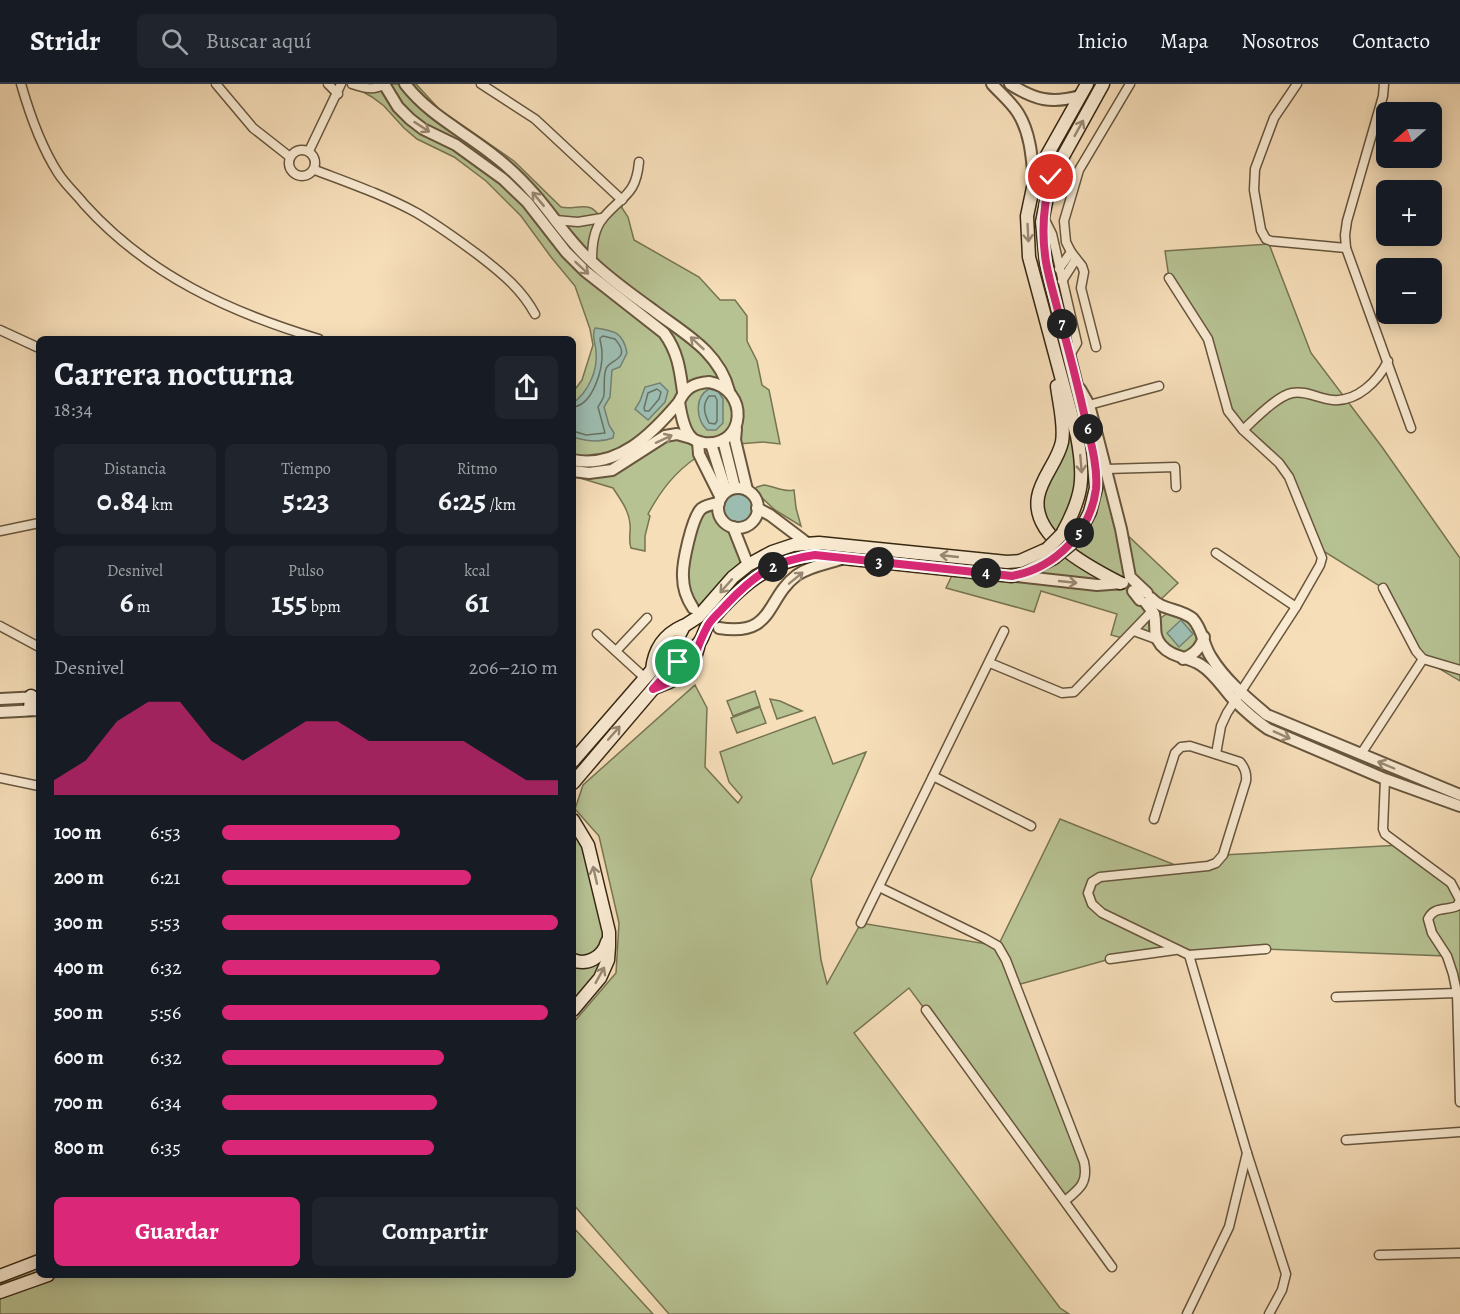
<!DOCTYPE html>
<html lang="es">
<meta charset="utf-8">
<style>
body{margin:0;font-family:Alegreya,serif;background:#20242c;color:#f1f3f6;height:100vh;display:flex;flex-direction:column;font-size:22px;white-space:nowrap}
*{box-sizing:border-box;margin:0}
p{font-size:20px;color:#9ea1a6}
.icon{flex:none;width:33px;height:33px;fill:none;stroke:currentColor;stroke-width:2;stroke-linecap:round;stroke-linejoin:round}
.map{position:relative;flex:1;overflow:hidden}
.panel{position:absolute;left:36px;top:252px;width:540px;height:942px;display:flex;flex-direction:column;background:#171b24;border-radius:9px;box-shadow:0 3px 15px #0003}
.panel>*{flex:none}
.needle{width:39px;rotate:250deg}
.fabs{position:absolute;left:1376px;top:18px;display:grid;gap:12px}
.fabs a{display:grid;place-items:center;width:66px;height:66px;border-radius:9px;background:#171b24;box-shadow:0 3px 15px #0003;font-size:30px}
.pin{position:absolute;display:grid;place-items:center;width:51px;height:51px;color:#fff;margin:-26px;border:3px solid #fff;border-radius:50%;box-shadow:0 2px 6px #0007}
.km{position:absolute;width:30px;height:30px;margin:-15px;border-radius:50%;background:#222;color:#fff;font-size:16px;line-height:30px;text-align:center}
.round{display:grid;place-items:center;flex:none;width:63px;height:63px;border-radius:9px;background:#20242c}
.headline{display:flex;align-items:center;justify-content:space-between;height:102px;padding:0 18px}
h1{font-size:33px;font-weight:700;line-height:45px}
.metrics{display:grid;grid-template-columns:repeat(3,1fr);gap:9px;height:102px;padding:6px 18px}
.metrics div{display:grid;align-content:center;border-radius:9px;background:#20242c;text-align:center}
.metrics b{font-size:30px;font-weight:700}
.metrics small{font-size:16px;font-weight:400}
.metrics p{font-size:16px}
.chart{height:168px;padding:12px 18px}
.chart p{display:flex;justify-content:space-between}
.chart svg{width:100%;height:108px;margin-top:6px;fill:#db2777;opacity:.7}
.button{display:flex;gap:12px;margin-top:auto;padding:12px 18px}
.button a{flex:1;height:69px;border-radius:9px;background:#db2777;color:#fff;font-size:24px;font-weight:700;line-height:69px;text-align:center}
.button a+a{background:#20242c;color:#f1f3f6}
ul{padding:0 18px;list-style:none;font-size:20px}
li{display:grid;grid-template-columns:96px 72px 1fr;align-items:center;height:45px}
li i{height:15px;border-radius:8px;background:#db2777}
header{display:flex;align-items:center;gap:36px;box-sizing:border-box;height:84px;padding:0 30px;background:#171b24;border-bottom:2px solid #363941}
header strong{font-size:28px}
nav{display:flex;gap:33px;margin-inline-start:auto;font-size:21px}
.search{width:420px;height:54px;background:#20242c;display:flex;align-items:center;gap:15px;box-sizing:border-box;padding:0 21px;border-radius:9px;color:#9ea1a6;font-size:22px}
.map>svg:first-child{display:block}
</style>
<header>
<strong>Stridr</strong>
<div class="search"><svg class="icon" aria-label="search" viewBox="0 0 24 24"><circle cx="10" cy="10" r="6"/><path d="M15 15l6 6"/></svg>Buscar aquí</div>
<nav><a>Inicio</a><a>Mapa</a><a>Nosotros</a><a>Contacto</a></nav>
</header>
<div class="map">
<svg width="1460" height="1230" viewBox="0 0 1460 1230">
<rect width="100%" height="100%" fill="#f6deb9"/>
<filter id="stains"><feTurbulence type="fractalNoise" baseFrequency=".00333" numOctaves="4"/><feColorMatrix values="0 0 0 0 .2 0 0 0 0 .09 0 0 0 0 .02 0 0 0 .5 -.17"/></filter>
<radialGradient id="worn" r=".72"><stop offset=".6" stop-color="#630" stop-opacity="0"/><stop offset="1" stop-color="#630" stop-opacity=".3"/></radialGradient>
<!-- green -->
<g fill="#b7c293" stroke="#777452" stroke-width="1.5">
<path d="M349 0H416L439 25 514 77 561 123C571 126 582 120 591 124 595 126 599 131 602 134L622 116V124L628 133 634 156 699 193 720 216H735L747 232V257L757 277 762 301 769 306 780 360 763 358 738 360 731 351 698 358 697 373C675 388 661 406 648 430L650 432 645 452V467L631 464C628 456 631 448 630 440 629 426 620 415 613 404L573 392V387L612 386 665 352 691 354 679 318 660 340 610 374 573 376V308L582 296 593 261 590 245 575 202 551 173 521 132 486 97 454 73 417 55 404 44 384 22 372 13Z"/>
<polygon points="1269,160 1311,269 1382,363 1460,474 1460,597 1423,575 1383,504 1320,465 1289,393 1234,336 1212,267 1169,194 1165,167"/>
<polygon points="1051,256 1082,391 1062,450 1049,448 1040,434 1041,404 1062,360 1061,340"/>
<polygon points="1078,303 1121,445 1178,499 1157,519 1130,494 1124,499 1133,507 1155,538 1172,526 1199,544 1209,571 1267,631 1460,711 1460,722 1279,650 1208,586 1156,555 1134,547 1126,555 1111,551 1117,530 1041,507 1034,528 946,504 955,485 1012,492 1071,460 1096,404"/>
<path d="M764 401C774 402 784 409 794 406L796 424 801 442 775 426 760 412 753 411 751 409 757 403Z"/>
<polygon points="719,419 748,481 710,521 693,524 684,504 695,436 709,421"/>
<polygon points="695,601 707,624 705,683 738,719 742,713 729,698 720,668 815,633 833,680 866,668 811,795 821,876 827,900 861,839 998,862 1060,735 1185,785 1208,782 1223,771 1401,761 1451,799 1460,816 1460,909 1446,872 1266,865 1189,871 1175,866 1110,875 1017,901 1087,1089 1066,1116 909,904 854,949 1060,1224 1069,1230 669,1230 573,1120 573,939 616,889 619,839 599,752 575,725 583,701"/>
<polygon points="755,607 760,622 733,632 727,617"/>
<polygon points="770,615 780,617 802,627 777,635"/>
<polygon points="760,623 766,639 737,649 731,634"/>
<polygon points="573,736 580,745 609,848 608,876 573,926"/>
<polygon points="573,1143 653,1230 0,1230 0,1192 39,1177 39,1191 573,1191"/>
</g>
<!-- water -->
<g fill="#9dbcb0" stroke="#748071" stroke-width="1.5">
<path d="M595 244C615 247 623 248 627 269L620 283 612 286 610 313 604 323 609 341 614 349 613 354C600 359 586 357 573 353V319C588 308 598 287 596 268 596 259 591 253 595 244Z"/>
<polygon points="660,299 668,307 665,318 648,336 635,325 640,317 645,303"/>
<path d="M709 305 718 307 723 315V339L716 346H707C696 335 694 313 709 305Z"/>
<circle cx="738" cy="424" r="19"/>
<polygon points="1181,536 1193,550 1179,563 1167,549"/>
</g>
<g fill="none" stroke-linecap="round" stroke-linejoin="round">
<!-- shore -->
<g stroke="#6a7261" stroke-width="1.5">
<polygon points="657,305 661,308 659,315 649,327 645,327 644,324 648,309"/>
<path d="M709 312H715L717 316V337L715 340 709 339C704 329 702 321 709 312Z"/>
<path d="M573 323C593 321 603 285 602 268 602 263 600 258 600 254L603 252 615 255C633 276 609 275 606 285 603 293 605 302 604 310 604 315 600 319 598 323L605 349 586 351 573 347"/>
</g>
<defs>
<g id="minor">
<path d="M21 0C29 28 42 64 58 89 65 100 76 110 84 120 148 191 229 228 319 255"/>
<polyline points="216,0 253,44 290,73"/>
<polyline points="328,0 338,10"/>
<path d="M352 0C364 4 373 7 385 0"/>
<polyline points="481,0 535,35 622,116"/>
<polyline points="1297,0 1274,34 1255,85 1254,106 1261,146 1266,155 1271,157 1346,164"/>
<polyline points="1384,0 1383,12 1347,137 1345,151 1346,164 1411,344"/>
<circle cx="302" cy="79" r="13"/>
<polyline points="309,67 341,0"/>
<path d="M315 86C349 99 384 111 417 129 439 142 461 158 481 173 503 190 522 206 535 230"/>
<polyline points="1043,132 1052,150 1077,259 1070,271"/>
<polyline points="555,136 578,138 602,134"/>
<path d="M592 178C592 163 593 145 604 133 623 111 636 111 639 78"/>
<polyline points="1059,185 1071,168"/>
<polyline points="1169,194 1208,255 1228,327 1243,346 1279,379 1289,393 1322,474 1320,481 1296,523 1227,629 1221,642 1216,670"/>
<polyline points="1062,197 1076,175"/>
<polyline points="0,246 39,264"/>
<polyline points="1096,263 1081,204 1084,188 1082,182 1071,168 1066,158 1064,137 1079,86 1130,0"/>
<polyline points="1089,321 1159,302"/>
<path d="M1243 346C1255 335 1277 312 1292 309 1306 306 1319 315 1333 316 1357 318 1378 297 1388 277"/>
<polyline points="1106,385 1175,383 1176,403"/>
<polyline points="0,447 39,439"/>
<polyline points="1216,469 1296,523"/>
<polyline points="1383,504 1416,567 1423,575"/>
<polyline points="0,542 39,563"/>
<polyline points="1134,547 1156,555"/>
<polyline points="597,550 645,594"/>
<polyline points="616,567 647,534"/>
<polyline points="1423,575 1460,586"/>
<polyline points="990,579 1062,609 1074,608 1152,527"/>
<polyline points="1361,670 1423,575"/>
<polyline points="933,692 1031,742"/>
<polyline points="0,694 39,702"/>
<path d="M1385 695 1383 745 1385 750 1451 799 1460 816 1457 822C1446 827 1434 822 1428 835L1432 849 1447 872 1453 890 1457 909 1460 1018"/>
<path d="M1154 735 1175 669 1181 663 1190 662 1240 678C1245 684 1247 689 1246 697L1223 771 1216 779 1208 782 1100 793 1092 798 1088 809 1092 820 1102 829 1189 871 1247 1069 1286 1190 1282 1206 1269 1230"/>
<path d="M879 803 984 854 998 862 1006 876 1084 1078C1088 1098 1081 1104 1066 1116"/>
<polyline points="861,839 1004,547"/>
<polyline points="1189,871 1266,865"/>
<polyline points="1110,875 1175,866"/>
<polyline points="1336,913 1457,909"/>
<polyline points="926,926 1112,1183"/>
<polyline points="1346,1056 1460,1048"/>
<polyline points="1379,1171 1460,1169"/>
<polyline points="1187,1230 1229,1143 1247,1069"/>
</g>
<g id="tertiary">
<path d="M384 0 398 23 410 35 423 45 456 61 503 95 527 118 566 168 585 187 664 249C678 268 680 286 683 308"/>
<path d="M405 0C429 31 463 47 493 71 509 83 523 97 536 112 555 134 570 159 592 178 610 195 632 211 653 226 683 249 719 267 729 307"/>
<path d="M992 0C1000 9 1011 18 1018 29 1031 50 1032 75 1034 99"/>
<path d="M1010 0C1035 16 1051 20 1080 12"/>
<path d="M709 298C749 305 747 363 704 359 699 358 694 357 691 353 683 345 681 329 679 318 685 304 694 299 709 298Z"/>
<polyline points="1080,305 1089,321 1098,355 1121,445 1130,493 1147,509"/>
<polyline points="736,345 735,356 747,406"/>
<polyline points="723,356 735,404"/>
<polyline points="698,358 699,370 721,414"/>
<polyline points="711,360 726,407"/>
<path d="M573 376C618 385 652 350 679 318"/>
<polyline points="573,387 589,389 612,386 665,352 677,350 691,354"/>
<circle cx="738" cy="424" r="20"/>
<polyline points="757,424 770,431 807,459"/>
<polyline points="733,443 748,481"/>
<polyline points="1016,492 1097,501 1123,499"/>
<polyline points="1133,507 1140,516"/>
<path d="M1151 514C1162 527 1181 524 1193 535 1203 546 1203 561 1211 573 1225 596 1247 614 1267 631L1460 711"/>
<path d="M1146 519C1149 523 1152 526 1154 530 1157 542 1152 550 1161 561 1172 574 1187 572 1201 581 1214 589 1223 604 1233 615 1244 626 1255 636 1268 645L1385 695 1460 722"/>
<path d="M693 524C687 515 683 505 683 493 682 480 692 434 701 425 706 421 712 420 719 419"/>
<path d="M719 544C775 553 765 515 797 491 810 482 826 480 841 475"/>
<path d="M1183 575C1194 570 1200 565 1204 553"/>
<polyline points="0,615 39,613"/>
<polyline points="0,628 39,626"/>
</g>
<g id="secondary">
<path d="M1057 302C1059 319 1065 341 1062 358 1058 377 1041 394 1038 413 1031 454 1091 484 1120 499"/>
<path d="M1062 450C1083 412 1085 394 1077 352L1029 173 1027 132 1034 99 1046 73 1087 0"/>
<polyline points="1071,460 1078,451 1090,428 1096,404 1093,368 1046,179 1042,138 1051,94 1103,0"/>
<polyline points="672,565 684,542 698,533 733,493 748,481 772,468 793,461 819,459 1007,478 1020,477 1047,465"/>
<path d="M679 572C685 568 693 565 698 560 704 554 704 545 709 539 738 504 768 477 815 471L1012 492 1022 490 1054 474"/>
<path d="M652 586C654 565 663 551 683 542"/>
<path d="M654 604C680 594 693 589 699 559"/>
<polyline points="30,625 31,612"/>
<polyline points="573,677 652,586 669,570"/>
<polyline points="573,699 653,605 675,575"/>
<polyline points="573,736 588,761 609,848 609,863 608,876 600,894 573,926"/>
<path d="M573 876C587 882 603 873 607 858"/>
<polyline points="0,1192 39,1177"/>
<polyline points="0,1208 48,1191"/>
</g>
<polyline id="primary" points="676,558 685,567"/>
</defs>
<!-- minor casing -->
<use href="#minor" stroke="#67553c" stroke-width="11"/>
<!-- tertiary casing -->
<use href="#tertiary" stroke="#67553c" stroke-width="14"/>
<!-- secondary casing -->
<use href="#secondary" stroke="#372712" stroke-width="15"/>
<!-- primary casing -->
<use href="#primary" stroke="#372712" stroke-width="16"/>
<!-- minor -->
<use href="#minor" stroke="#f9ead2" stroke-width="8"/>
<!-- tertiary -->
<use href="#tertiary" stroke="#f9ead2" stroke-width="10"/>
<!-- secondary -->
<use href="#secondary" stroke="#f9ead2" stroke-width="12"/>
<!-- primary -->
<use href="#primary" stroke="#ebbf7c" stroke-width="14"/>
<defs>
<g id="secondary-bridge">
<polyline points="1047,465 1062,450"/>
<polyline points="1054,474 1071,460"/>
</g>
</defs>
<!-- secondary-bridge casing -->
<use href="#secondary-bridge" stroke="#372712" stroke-width="15" stroke-linecap="butt"/>
<!-- secondary-bridge -->
<use href="#secondary-bridge" stroke="#f9ead2" stroke-width="12"/>
</g>
<!-- one-way arrows -->
<defs><path id="oneway-shaft" d="M-6 0H5M1.5-3L5.5 0L1.5 3" fill="none" stroke-width="1.6" stroke-linecap="round" stroke-linejoin="round" transform="scale(1.5)"/></defs>
<g stroke="#988872">
<use href="#oneway-shaft" transform="translate(422 43) rotate(33)"/>
<use href="#oneway-shaft" transform="translate(1079 44) rotate(-61)"/>
<use href="#oneway-shaft" transform="translate(538 115) rotate(-130)"/>
<use href="#oneway-shaft" transform="translate(1028 149) rotate(87)"/>
<use href="#oneway-shaft" transform="translate(582 184) rotate(43)"/>
<use href="#oneway-shaft" transform="translate(697 259) rotate(-137)"/>
<use href="#oneway-shaft" transform="translate(664 355) rotate(-25)"/>
<use href="#oneway-shaft" transform="translate(1081 380) rotate(85)"/>
<use href="#oneway-shaft" transform="translate(949 472) rotate(-174)"/>
<use href="#oneway-shaft" transform="translate(796 494) rotate(-39)"/>
<use href="#oneway-shaft" transform="translate(1068 498) rotate(6)"/>
<use href="#oneway-shaft" transform="translate(726 502) rotate(131)"/>
<use href="#oneway-shaft" transform="translate(614 649) rotate(-49)"/>
<use href="#oneway-shaft" transform="translate(1282 651) rotate(24)"/>
<use href="#oneway-shaft" transform="translate(1386 681) rotate(-157)"/>
<use href="#oneway-shaft" transform="translate(595 791) rotate(-103)"/>
<use href="#oneway-shaft" transform="translate(600 891) rotate(-61)"/>
</g>
<g fill="none" stroke-linecap="round" stroke-linejoin="round">
<defs>
<path id="route" d="M678 578 653 605C701 586 686 583 707 543 710 536 719 529 725 522 752 493 774 476 815 471L1012 492C1055 484 1090 449 1096 405 1098 384 1091 359 1086 338 1078 302 1069 267 1059 231 1055 214 1049 196 1046 178 1041 148 1043 122 1051 93"/>
</defs>
<!-- route casing -->
<use href="#route" stroke="#fff" stroke-width="12"/>
<!-- route -->
<use href="#route" stroke="#db2777" stroke-width="8"/>
</g>
<rect width="100%" height="100%" filter="url(#stains)"/>
<rect width="100%" height="100%" fill="url(#worn)"/>
</svg>
<div class="fabs">
<a><svg class="needle" viewBox="-14 -14 28 28"><path d="M0-13l5 13h-10z" fill="#e53935"/><path d="M0 13l5-13h-10z" fill="#9ea1a6"/></svg></a>
<a>+</a>
<a>−</a>
</div>
<div class="pin" style="left:678px;top:578px;background:#1e9e55"><svg class="icon" aria-label="arrive" viewBox="0 0 24 24"><path d="M6 21V4h12l-3 4 3 4H6"/></svg></div>
<div class="pin" style="left:1051px;top:93px;background:#d93025"><svg class="icon" aria-label="check" viewBox="0 0 24 24"><path d="M5 12l5 5 9-10"/></svg></div>
<b class="km" style="left:773px;top:483px">2</b>
<b class="km" style="left:879px;top:478px">3</b>
<b class="km" style="left:986px;top:489px">4</b>
<b class="km" style="left:1079px;top:449px">5</b>
<b class="km" style="left:1088px;top:345px">6</b>
<b class="km" style="left:1062px;top:240px">7</b>
<section class="panel">
<div class="headline"><div><h1>Carrera nocturna</h1><p>18:34</p></div><a class="round"><svg class="icon" aria-label="share" viewBox="0 0 24 24"><path d="M12 15V3M7 8l5-5 5 5M5 13v7h14v-7"/></svg></a></div>
<div class="metrics">
<div><p>Distancia</p><b>0.84<small> km</small></b></div>
<div><p>Tiempo</p><b>5:23</b></div>
<div><p>Ritmo</p><b>6:25<small> /km</small></b></div>
</div>
<div class="metrics">
<div><p>Desnivel</p><b>6<small> m</small></b></div>
<div><p>Pulso</p><b>155<small> bpm</small></b></div>
<div><p>kcal</p><b>61</b></div>
</div>
<div class="chart"><p><span>Desnivel</span>206–210 m</p>
<svg viewBox="0 0 160 44" preserveAspectRatio="none"><path d="M0 44V38L10 30L20 14L30 6L40 6L50 22L60 30L70 22L80 14L90 14L100 22L110 22L120 22L130 22L140 30L150 38L160 38V44z"/></svg>
</div>
<ul>
<li><b>100 m</b>6:53<i style="width:53%"></i></li>
<li><b>200 m</b>6:21<i style="width:74%"></i></li>
<li><b>300 m</b>5:53<i style="width:100%"></i></li>
<li><b>400 m</b>6:32<i style="width:65%"></i></li>
<li><b>500 m</b>5:56<i style="width:97%"></i></li>
<li><b>600 m</b>6:32<i style="width:66%"></i></li>
<li><b>700 m</b>6:34<i style="width:64%"></i></li>
<li><b>800 m</b>6:35<i style="width:63%"></i></li>
</ul>
<div class="button"><a>Guardar</a><a>Compartir</a></div>
</section>
</div>
